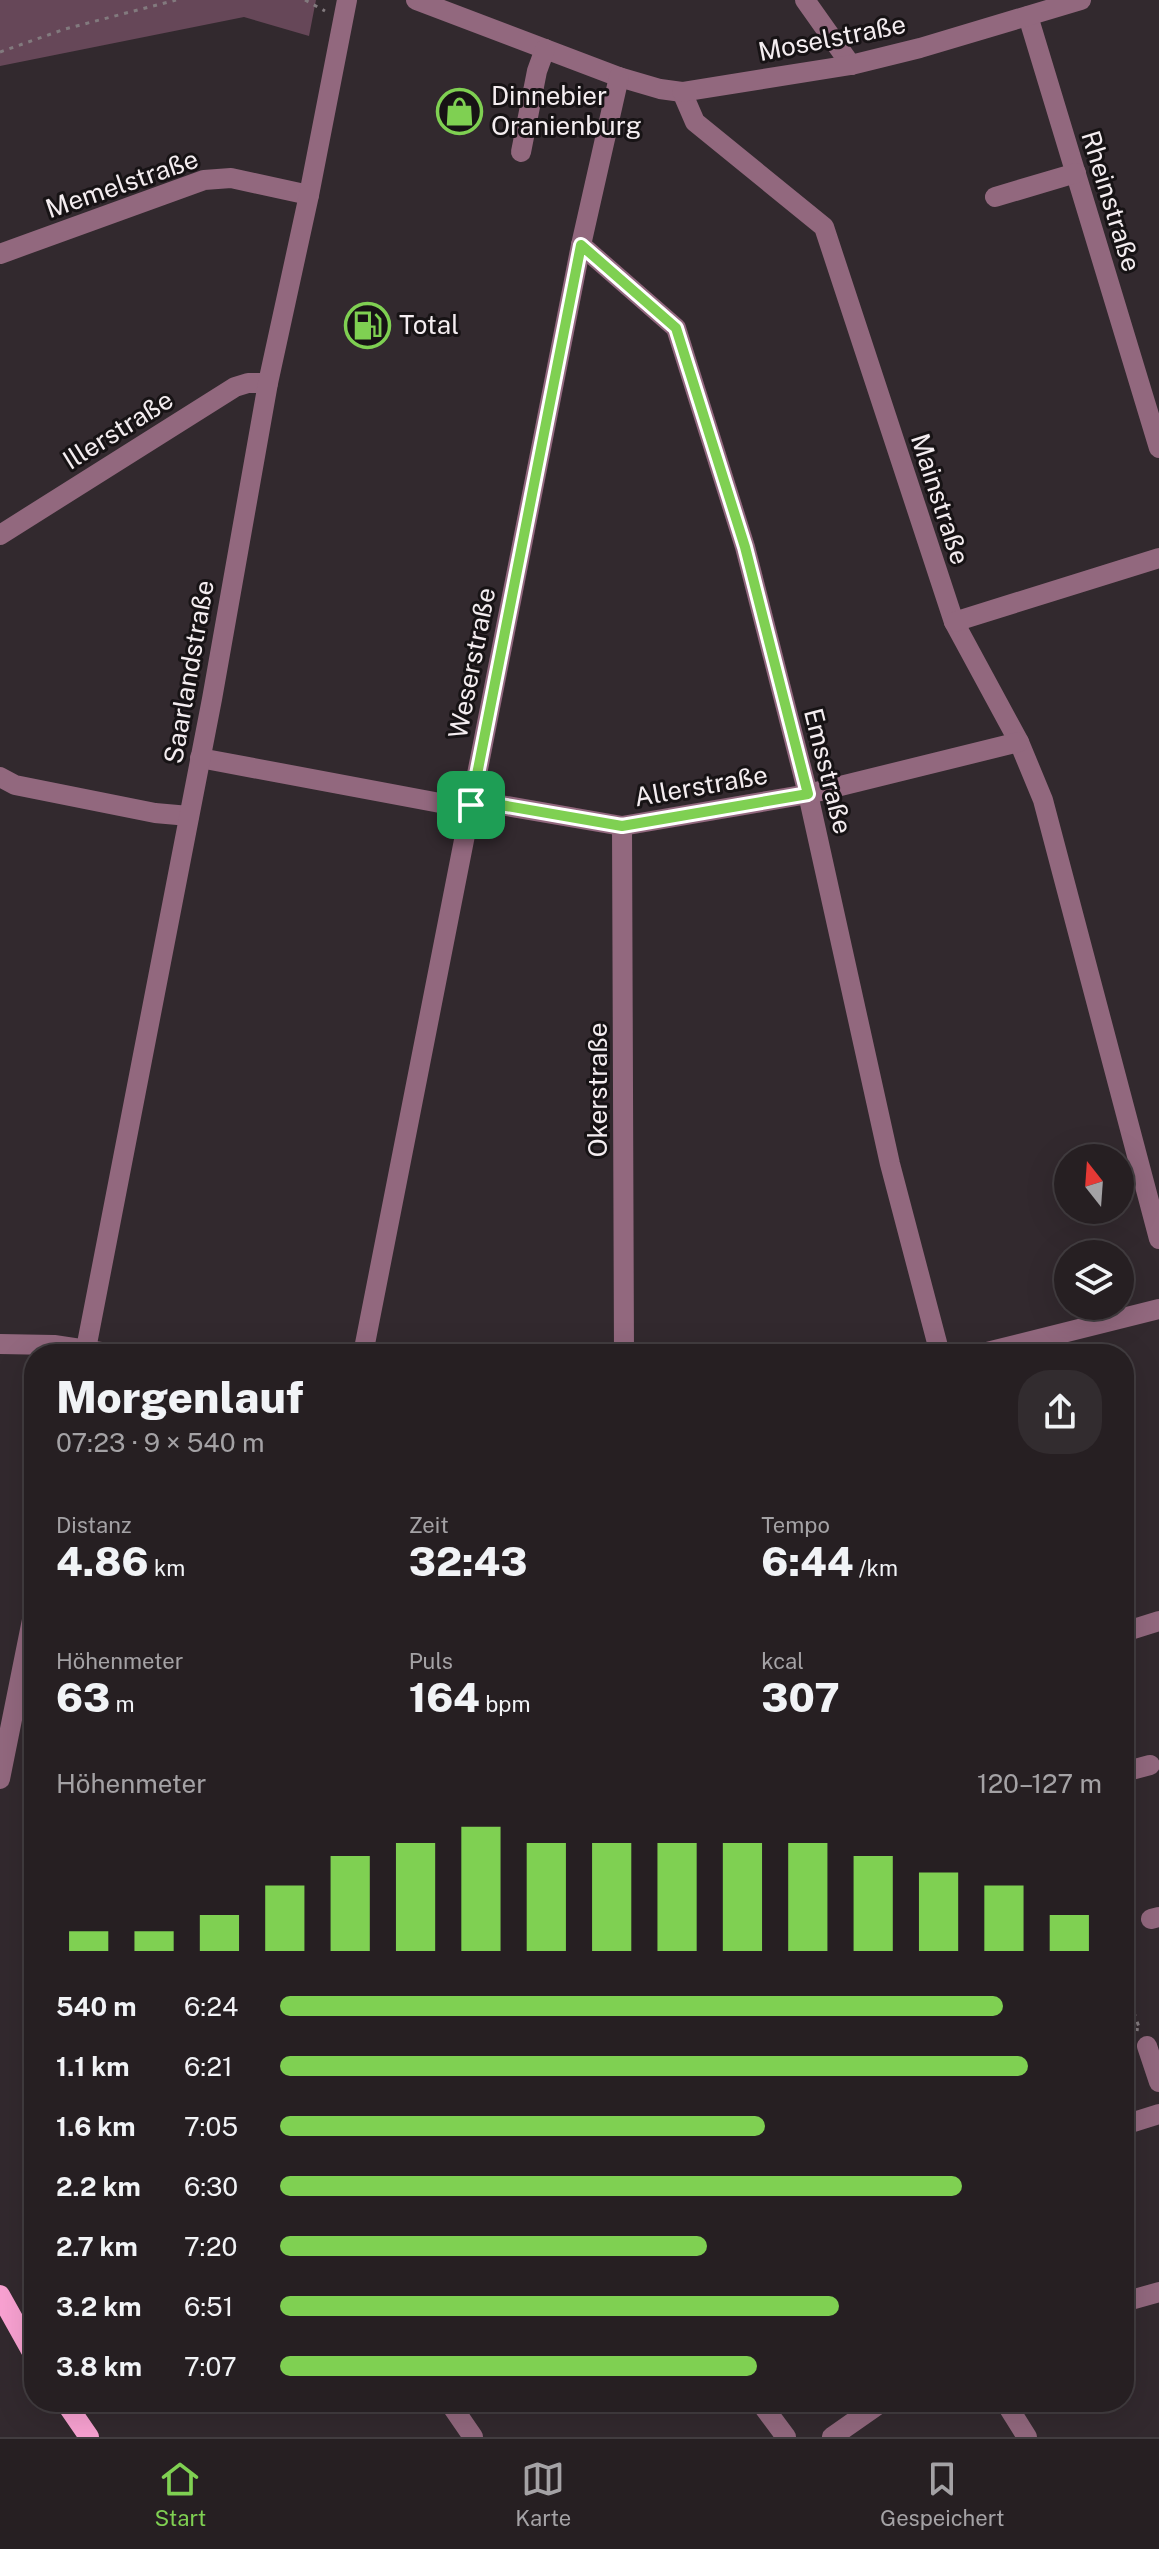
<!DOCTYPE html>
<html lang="de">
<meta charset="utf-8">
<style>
body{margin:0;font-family:"Public Sans",sans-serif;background:#322c2f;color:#f1f3f6;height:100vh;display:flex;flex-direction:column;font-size:30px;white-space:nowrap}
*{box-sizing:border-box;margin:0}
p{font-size:26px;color:#a4a2a5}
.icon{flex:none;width:44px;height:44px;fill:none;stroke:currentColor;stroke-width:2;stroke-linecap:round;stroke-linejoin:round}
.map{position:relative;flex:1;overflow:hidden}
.panel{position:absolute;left:24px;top:1344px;width:1110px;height:1068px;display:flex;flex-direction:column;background:#261f22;border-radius:32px;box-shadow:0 8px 32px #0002,0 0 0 2px #423d40}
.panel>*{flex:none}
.needle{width:52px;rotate:343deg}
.tools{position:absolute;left:1054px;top:1144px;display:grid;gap:16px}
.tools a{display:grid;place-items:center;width:80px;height:80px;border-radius:50%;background:#261f22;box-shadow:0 8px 32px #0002,0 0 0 2px #423d40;font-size:40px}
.pin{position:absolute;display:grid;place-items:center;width:68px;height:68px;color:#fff;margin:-34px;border-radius:16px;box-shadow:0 4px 12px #0006}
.round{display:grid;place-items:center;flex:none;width:84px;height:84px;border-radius:32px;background:#322c2f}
.head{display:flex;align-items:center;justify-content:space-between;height:136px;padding:0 32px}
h1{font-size:44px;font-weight:800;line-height:60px}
.metrics{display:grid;grid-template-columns:repeat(3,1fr);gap:12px;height:136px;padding:8px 32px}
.metrics div{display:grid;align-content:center}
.metrics b{font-size:40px;font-weight:800}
.metrics small{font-size:22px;font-weight:400}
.metrics p{font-size:22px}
.chart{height:224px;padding:16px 32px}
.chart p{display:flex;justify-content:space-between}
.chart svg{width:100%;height:144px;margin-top:8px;stroke:#7fd052;stroke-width:6}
ul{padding:0 32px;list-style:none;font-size:26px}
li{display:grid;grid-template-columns:128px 96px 1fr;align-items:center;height:60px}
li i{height:20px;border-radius:10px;background:#7fd052}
.tab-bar{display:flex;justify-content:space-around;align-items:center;height:112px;border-top:2px solid #423d40;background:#261f22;font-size:22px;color:#a4a2a5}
.tab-bar a{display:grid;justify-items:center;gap:4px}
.tab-bar .active{color:#7fd052}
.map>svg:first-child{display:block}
</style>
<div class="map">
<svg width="1159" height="2437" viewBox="0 0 1159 2437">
<rect width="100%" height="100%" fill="#32292e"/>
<!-- green -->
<polygon fill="#664758" points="0,0 316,0 309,36 244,17 0,66"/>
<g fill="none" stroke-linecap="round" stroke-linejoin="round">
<!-- path -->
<g stroke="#827a7e" stroke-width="3" stroke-dasharray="4 6" stroke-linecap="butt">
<polyline points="305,0 325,11"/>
<polyline points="0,52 65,29 176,0"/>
<polyline points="1124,1929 1133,1926"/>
<polyline points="1124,1984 1140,2030 1124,2028"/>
</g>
<!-- minor -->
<g stroke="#92687e" stroke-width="20">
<polyline points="416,0 619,77 660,89 682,92 695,122 824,227 954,622 1019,742 1043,800 1159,1239"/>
<polyline points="805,0 851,65"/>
<polyline points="1028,16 1159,448"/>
<polyline points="682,92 851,65 920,48 1081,0"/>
<polyline points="521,152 537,71 545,49"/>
<polyline points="995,197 1076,173"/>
<polyline points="581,245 676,328 745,547 808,794 890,1164 940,1354"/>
<polyline points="0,254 204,180 231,178 309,195"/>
<polyline points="0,535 235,387 248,383 268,383"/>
<polyline points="954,622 1159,558"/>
<polyline points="200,758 440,803 495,804 622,826 808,794 1019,742"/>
<polyline points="0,777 15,785 155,813 189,816"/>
<polyline points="622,826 624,1354"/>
<polyline points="0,1344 54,1345 114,1354"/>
<polyline points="85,1354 212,699 268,383 309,195 347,0"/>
<polyline points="363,1354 581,245 619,77"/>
<polyline points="979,1354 1159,1309"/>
<polyline points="1124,1632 1159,1621"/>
<polyline points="1124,1772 1150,1765"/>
<polyline points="0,1779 34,1610"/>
<polyline points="1151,1919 1159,1917"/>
<polyline points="1147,2046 1159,2082"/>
<polyline points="1124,2125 1159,2114"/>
<polyline points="1124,2302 1159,2292"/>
<polyline points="449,2402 473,2437"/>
<polyline points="760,2402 786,2437"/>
<polyline points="1005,2402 1027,2437"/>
<polyline points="832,2437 882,2402"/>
</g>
<!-- major -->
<g stroke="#f9a2d2" stroke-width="20">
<polyline points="0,2295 34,2356"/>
<polyline points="65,2402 89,2437"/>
</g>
</g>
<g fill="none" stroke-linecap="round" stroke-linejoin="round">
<defs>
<polygon id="route" points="581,245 676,328 745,547 808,794 622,826 495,804 471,805"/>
</defs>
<!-- route casing -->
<use href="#route" stroke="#fff" stroke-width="16"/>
<!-- route -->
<use href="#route" stroke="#7fd052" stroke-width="10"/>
</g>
<!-- icons -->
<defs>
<symbol id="shop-ring" viewBox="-11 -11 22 22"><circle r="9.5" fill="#171315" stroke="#7fd052" stroke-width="1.5"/><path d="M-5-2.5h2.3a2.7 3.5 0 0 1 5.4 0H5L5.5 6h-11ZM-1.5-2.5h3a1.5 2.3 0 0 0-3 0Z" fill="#7fd052"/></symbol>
<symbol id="fuel-ring" viewBox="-11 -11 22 22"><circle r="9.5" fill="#171315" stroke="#7fd052" stroke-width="1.5"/><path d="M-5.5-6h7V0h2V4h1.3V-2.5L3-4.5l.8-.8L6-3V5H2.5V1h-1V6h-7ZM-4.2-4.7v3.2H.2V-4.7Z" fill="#7fd052"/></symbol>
</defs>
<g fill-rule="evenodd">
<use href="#shop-ring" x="434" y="86" width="51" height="51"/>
<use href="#fuel-ring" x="342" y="300" width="51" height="51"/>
</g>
<g text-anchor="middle" stroke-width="6" stroke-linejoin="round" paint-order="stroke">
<!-- street labels -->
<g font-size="26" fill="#f4edf0" stroke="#171315">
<text transform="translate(832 38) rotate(-11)" y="9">Moselstraße</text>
<text transform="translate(122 184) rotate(-19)" y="9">Memelstraße</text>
<text transform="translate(1111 201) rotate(73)" y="9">Rheinstraße</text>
<text transform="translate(118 430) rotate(-32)" y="9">Illerstraße</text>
<text transform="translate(940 499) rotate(72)" y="9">Mainstraße</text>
<text transform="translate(472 663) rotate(-79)" y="9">Weserstraße</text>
<text transform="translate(189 672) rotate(-80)" y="9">Saarlandstraße</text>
<text transform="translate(828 771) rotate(76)" y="9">Emsstraße</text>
<text transform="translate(701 786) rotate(-10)" y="9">Allerstraße</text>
<text transform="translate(598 1090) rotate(-90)" y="9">Okerstraße</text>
</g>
<!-- poi labels -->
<g font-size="26" fill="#f4edf0" stroke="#171315" text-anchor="start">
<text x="491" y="105">Dinnebier<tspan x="491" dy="30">Oranienburg</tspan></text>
<text x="399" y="334">Total</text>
</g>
</g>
</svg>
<div class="tools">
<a><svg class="needle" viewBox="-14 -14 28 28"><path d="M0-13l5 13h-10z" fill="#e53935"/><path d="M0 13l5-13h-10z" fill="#a4a2a5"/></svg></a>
<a><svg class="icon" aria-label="layers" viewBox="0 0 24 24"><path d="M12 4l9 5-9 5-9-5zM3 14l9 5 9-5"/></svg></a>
</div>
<div class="pin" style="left:471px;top:805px;background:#1e9e55"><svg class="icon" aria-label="arrive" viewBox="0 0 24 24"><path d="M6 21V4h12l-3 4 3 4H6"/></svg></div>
<section class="panel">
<div class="head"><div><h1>Morgenlauf</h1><p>07:23 · 9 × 540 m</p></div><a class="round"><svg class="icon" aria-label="share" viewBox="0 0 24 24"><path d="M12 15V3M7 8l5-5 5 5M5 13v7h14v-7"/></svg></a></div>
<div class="metrics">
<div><p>Distanz</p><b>4.86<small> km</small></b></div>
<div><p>Zeit</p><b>32:43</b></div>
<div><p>Tempo</p><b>6:44<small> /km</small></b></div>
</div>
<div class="metrics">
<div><p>Höhenmeter</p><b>63<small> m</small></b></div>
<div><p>Puls</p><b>164<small> bpm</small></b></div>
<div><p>kcal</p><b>307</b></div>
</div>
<div class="chart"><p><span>Höhenmeter</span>120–127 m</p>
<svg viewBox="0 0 160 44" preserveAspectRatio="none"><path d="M5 44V38M15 44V38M25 44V33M35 44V24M45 44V15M55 44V11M65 44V6M75 44V11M85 44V11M95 44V11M105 44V11M115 44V11M125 44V15M135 44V20M145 44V24M155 44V33"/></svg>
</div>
<ul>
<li><b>540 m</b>6:24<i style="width:88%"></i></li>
<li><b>1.1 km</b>6:21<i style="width:91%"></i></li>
<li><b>1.6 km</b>7:05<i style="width:59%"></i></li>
<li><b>2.2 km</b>6:30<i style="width:83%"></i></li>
<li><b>2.7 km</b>7:20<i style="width:52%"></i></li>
<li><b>3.2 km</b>6:51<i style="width:68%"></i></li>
<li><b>3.8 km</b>7:07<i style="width:58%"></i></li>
</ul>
</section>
</div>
<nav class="tab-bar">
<a class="active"><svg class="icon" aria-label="home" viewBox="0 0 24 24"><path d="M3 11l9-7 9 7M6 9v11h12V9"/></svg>Start</a>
<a><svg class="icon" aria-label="map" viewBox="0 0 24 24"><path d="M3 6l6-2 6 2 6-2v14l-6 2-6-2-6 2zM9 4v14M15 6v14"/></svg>Karte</a>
<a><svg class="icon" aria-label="saved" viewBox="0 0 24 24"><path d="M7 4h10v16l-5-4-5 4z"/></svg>Gespeichert</a>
</nav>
